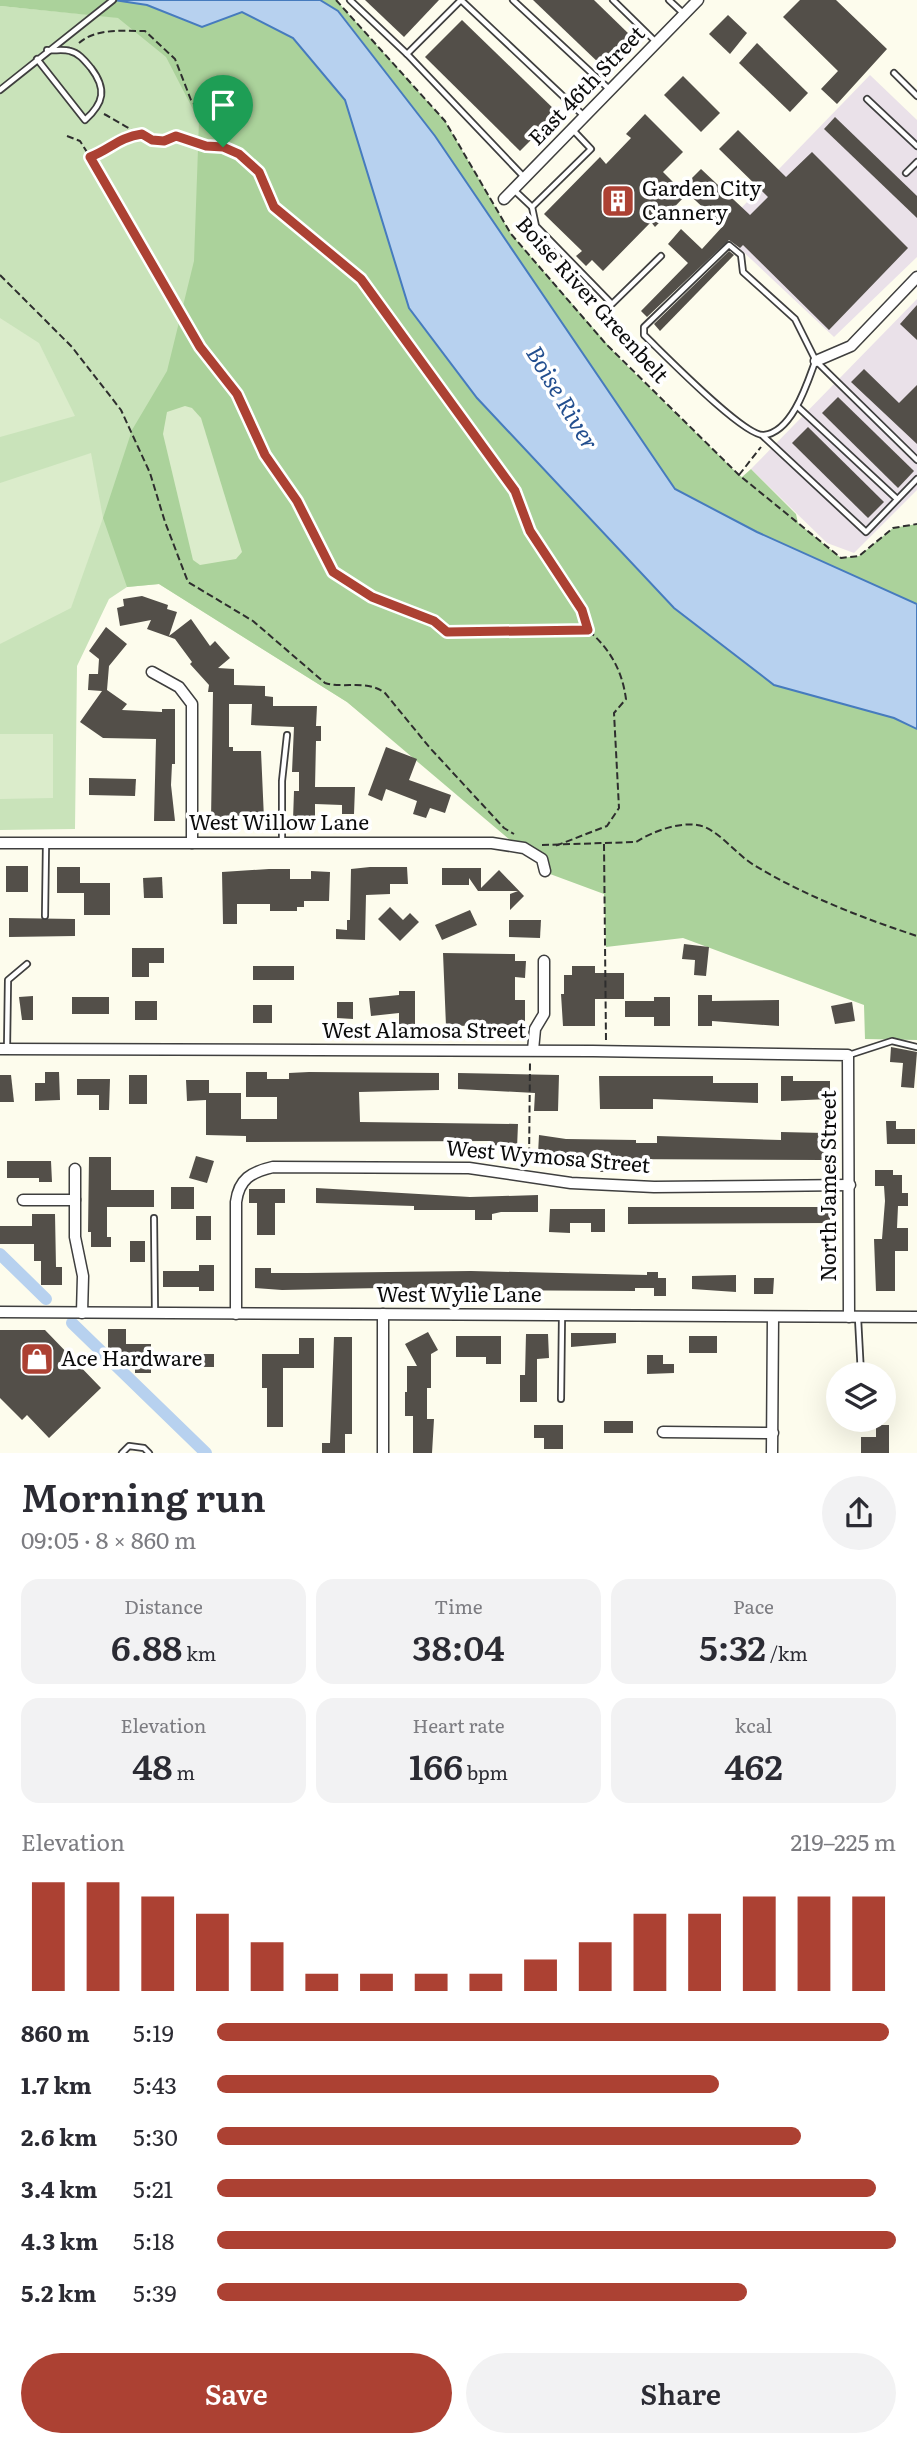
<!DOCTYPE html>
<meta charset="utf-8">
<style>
body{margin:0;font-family:Literata,serif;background:#f2f2f3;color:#2b2b33;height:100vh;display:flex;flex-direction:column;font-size:26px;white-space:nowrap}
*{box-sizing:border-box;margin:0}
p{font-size:23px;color:#7c7c81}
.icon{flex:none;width:38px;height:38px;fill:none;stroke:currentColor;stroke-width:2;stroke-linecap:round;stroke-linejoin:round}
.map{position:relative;height:1453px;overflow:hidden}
.side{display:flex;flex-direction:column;background:#fff;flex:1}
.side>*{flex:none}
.buttons{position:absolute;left:826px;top:1362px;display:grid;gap:14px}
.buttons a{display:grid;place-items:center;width:70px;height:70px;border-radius:50%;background:#fff;box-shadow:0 7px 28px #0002;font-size:35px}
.pin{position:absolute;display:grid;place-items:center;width:60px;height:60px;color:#fff;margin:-72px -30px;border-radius:50% 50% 50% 0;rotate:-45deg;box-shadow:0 0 7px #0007}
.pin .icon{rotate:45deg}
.round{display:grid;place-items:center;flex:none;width:74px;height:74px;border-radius:37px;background:#f2f2f3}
.head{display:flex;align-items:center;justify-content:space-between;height:119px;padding:0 21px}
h1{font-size:38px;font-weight:600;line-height:52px}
.figures{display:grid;grid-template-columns:repeat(3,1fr);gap:10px;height:119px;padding:7px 21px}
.figures div{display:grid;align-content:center;border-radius:18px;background:#f2f2f3;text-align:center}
.figures b{font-size:35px;font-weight:600}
.figures small{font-size:19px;font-weight:400}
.figures p{font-size:19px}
.chart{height:196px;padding:14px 21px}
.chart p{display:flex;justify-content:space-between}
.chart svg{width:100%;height:126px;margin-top:7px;stroke:#ac4133;stroke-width:6}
.action{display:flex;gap:14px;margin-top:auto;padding:14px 21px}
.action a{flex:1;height:80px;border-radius:42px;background:#ac4133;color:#fff;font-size:28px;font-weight:600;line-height:80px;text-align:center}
.action a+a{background:#f2f2f3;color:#2b2b33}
ul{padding:0 21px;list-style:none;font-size:23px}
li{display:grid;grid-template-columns:112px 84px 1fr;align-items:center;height:52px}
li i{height:18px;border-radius:9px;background:#ac4133}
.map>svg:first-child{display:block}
</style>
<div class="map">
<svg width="917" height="1453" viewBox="0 0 917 1453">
<rect width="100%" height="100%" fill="#fdfced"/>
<!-- industrial -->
<g fill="#eae1e9">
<polygon points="870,75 917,120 917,257 834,337 720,230"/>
<polygon points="917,299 917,490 854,553 827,543 751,469"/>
</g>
<!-- green -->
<polygon fill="#c9e3ba" points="0,6 155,21 293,59 510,834 347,702 159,584 127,587 109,599 77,666 75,829 0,830"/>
<!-- forest -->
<g fill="#abd29b">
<polygon points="0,0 114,0 147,5 202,27 242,12 293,38 345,100 409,308 477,398 674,608 774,685 895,718 917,729 917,1040 865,1039 864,1005 683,938 606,947 604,894 550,874 347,702 159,584 127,587 103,518 132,430 167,371 194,261 199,121 166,57 118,18 0,6"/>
<polygon points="320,0 336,0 445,121 511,234 622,361 739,475 742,477 751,469 796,514 798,523 841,558 859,556 893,528 917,524 917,604 757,532 675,489 435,136 339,11"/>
</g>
<!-- pitch -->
<g fill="#dbeccb">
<polygon points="0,318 39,343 75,416 0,437"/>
<polygon points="185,406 192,408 201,418 242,552 236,559 200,565 193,560 163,434 167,412"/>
<polygon points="91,453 103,518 71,608 0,644 0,483"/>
<polygon points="0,734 53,734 53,798 0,799"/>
</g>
<!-- water -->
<polygon fill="#b7d1ef" stroke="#467bbe" stroke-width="2" points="114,0 320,0 338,11 435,136 675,489 757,532 917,604 917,729 894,718 774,685 674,608 477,398 409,308 345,100 293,38 242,12 202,27 147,5"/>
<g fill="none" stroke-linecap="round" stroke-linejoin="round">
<!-- canal -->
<g stroke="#b7d1ef" stroke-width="12">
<polyline points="0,1254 46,1299"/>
<polyline points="72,1323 206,1453"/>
</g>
</g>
<!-- building -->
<g fill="#534f49">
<polygon points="365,0 439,0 404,37"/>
<polygon points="533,0 594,0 631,36 602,66"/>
<polygon points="800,0 836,0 887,49 837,104 821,89 838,71 783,17"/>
<polygon points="728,15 747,33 730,54 709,34"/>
<polygon points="462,20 558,113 520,151 425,57"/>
<polygon points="757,43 808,93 790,112 739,63"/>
<polygon points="683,76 720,113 701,132 664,95"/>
<polygon points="645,114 683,152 663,172 686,195 655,227 651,222 603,271 592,260 586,266 576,256 582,251 544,214 600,157 606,164 631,138 626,134"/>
<polygon points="835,117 917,196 917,218 824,129"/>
<polygon points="738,130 786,177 812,152 908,248 829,330 743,245 740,248 729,240 647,317 641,311 688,263 668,244 681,229 702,249 723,226 682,188 701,169 750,215 768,197 719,149"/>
<polygon points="729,251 734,255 660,331 654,324"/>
<polygon points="917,305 917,340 900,324"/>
<polygon points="864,369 899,403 917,385 917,444 851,382"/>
<polygon points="838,397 914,471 898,488 822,413"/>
<polygon points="808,427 884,502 868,518 792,443"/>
<polygon points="142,596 168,605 167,609 177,612 169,636 191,619 210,646 215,641 230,658 218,668 234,669 234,685 265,686 265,696 273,697 273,706 317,706 316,726 321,726 321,741 316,741 315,787 355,787 354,814 342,814 342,805 315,804 315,820 293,820 294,791 299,791 299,772 292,772 294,727 251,725 252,704 229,704 229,747 233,747 233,751 261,751 264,819 211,820 213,692 208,692 209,685 190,664 192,662 175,639 147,629 151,620 120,626 117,608 124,606 123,599"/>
<polygon points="106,627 127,644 109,666 107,690 127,704 122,710 162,712 162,709 175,709 175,764 172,764 171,785 175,821 154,821 156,739 103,738 80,722 102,691 88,690 89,674 98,674 99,659 89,651"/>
<polygon points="386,747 417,759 409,780 451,795 445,813 430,808 426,818 413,814 417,801 386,789 382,801 368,795"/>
<polygon points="89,778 136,779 135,796 89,795"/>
<rect x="6" y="866" width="22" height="26"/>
<polygon points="57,867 80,867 80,883 110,883 110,915 84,915 84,893 57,893"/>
<polygon points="370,867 407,867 408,884 390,884 390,894 366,895 365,940 336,939 336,929 347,930 347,920 350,920 351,869"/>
<polygon points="442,868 481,868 481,888 499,870 524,896 510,910 510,894 518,891 478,891 469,878 469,885 442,885"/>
<polygon points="269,869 290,869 290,879 311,879 311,871 330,872 329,901 304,901 304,907 297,907 297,911 270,911 270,904 237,904 237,924 223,924 222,872"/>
<polygon points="162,877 163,898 144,898 143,878"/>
<polygon points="390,907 403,920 410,913 419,922 400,941 378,919"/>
<polygon points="470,910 477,925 442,940 435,925"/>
<polygon points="9,918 75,919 75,936 9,937"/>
<polygon points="509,920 541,920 540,938 509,937"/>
<polygon points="684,944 709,947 706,976 694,975 695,960 682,959"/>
<polygon points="132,948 164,948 164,963 149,963 149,977 132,977"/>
<polygon points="443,953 515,954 515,961 526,961 525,978 515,977 515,1000 525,1000 525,1025 446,1026"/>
<rect x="253" y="966" width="41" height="14"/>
<polygon points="572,966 595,966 595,973 624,973 624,999 595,999 595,1026 563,1026 561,994 564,994 564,975 572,975"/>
<polygon points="399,991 415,991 415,1026 399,1026 399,1013 371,1016 369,998 399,995"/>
<polygon points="698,995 712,995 712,1001 779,1000 779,1026 712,1021 712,1026 698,1026"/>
<polygon points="33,996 33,1020 22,1020 19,997"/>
<rect x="72" y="997" width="37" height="17"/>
<polygon points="654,997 670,997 670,1026 654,1026 654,1017 625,1017 625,1001 654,1001"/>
<rect x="135" y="1001" width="22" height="19"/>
<polygon points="337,1002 353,1002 353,1019 337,1018"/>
<polygon points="852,1002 855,1021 835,1024 831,1006"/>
<rect x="253" y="1005" width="19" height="18"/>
<polygon points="891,1047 917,1052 914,1088 901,1087 903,1063 890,1062"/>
<polygon points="45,1072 59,1072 60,1100 35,1101 35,1083 45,1083"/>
<polygon points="246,1072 267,1072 267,1079 289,1079 289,1073 309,1072 439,1073 439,1090 359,1092 360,1122 518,1124 517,1148 491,1148 491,1141 246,1142 246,1136 206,1135 206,1100 187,1101 186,1080 209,1080 209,1093 241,1093 241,1119 277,1119 277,1097 246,1097"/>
<polygon points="458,1073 559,1075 558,1111 534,1111 535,1093 458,1089"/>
<polygon points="0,1075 11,1075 14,1102 0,1102"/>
<rect x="129" y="1075" width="18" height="29"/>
<polygon points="599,1076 713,1076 713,1083 758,1083 758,1103 653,1099 653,1109 600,1109"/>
<polygon points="781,1076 793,1076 793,1081 830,1081 830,1099 781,1101"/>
<polygon points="77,1079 110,1079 109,1110 99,1110 99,1095 77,1095"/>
<polygon points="886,1121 896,1121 896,1129 915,1129 915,1144 887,1144"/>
<polygon points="781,1132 824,1133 824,1160 610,1159 610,1172 600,1172 599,1158 538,1154 539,1135 566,1139 636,1140 636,1143 657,1143 657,1136 781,1140"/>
<polygon points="196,1156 214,1161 207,1183 189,1178"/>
<polygon points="89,1157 111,1157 111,1190 154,1190 154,1207 107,1207 107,1237 111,1237 111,1247 91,1247 91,1232 88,1232"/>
<polygon points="7,1161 51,1161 52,1182 39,1182 39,1178 7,1178"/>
<polygon points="875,1170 893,1170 893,1175 902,1175 902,1193 908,1193 908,1206 898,1206 897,1228 908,1228 908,1251 895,1251 895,1291 876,1291 874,1239 882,1239 885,1201 884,1186 875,1186"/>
<rect x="171" y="1187" width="23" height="22"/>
<polygon points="316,1188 470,1197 538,1195 538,1212 501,1212 492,1214 492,1220 475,1220 475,1210 414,1210 414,1206 316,1203"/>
<polygon points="249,1189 285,1189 285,1203 275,1203 275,1235 257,1235 257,1203 249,1203"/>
<polygon points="628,1207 830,1207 830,1223 628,1224"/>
<polygon points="550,1209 605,1209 605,1232 591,1232 591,1223 570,1223 570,1233 549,1232"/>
<polygon points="32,1214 55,1214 56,1267 62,1267 62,1285 41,1285 41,1261 34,1261 34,1244 0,1244 0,1226 32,1226"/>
<rect x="196" y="1216" width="15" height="24"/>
<rect x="130" y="1241" width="15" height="21"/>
<polygon points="199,1265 214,1265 214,1291 199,1291 199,1287 163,1287 163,1271 199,1271"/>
<polygon points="255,1268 271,1268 271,1273 307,1273 471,1271 647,1275 647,1272 658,1272 658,1278 666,1278 666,1296 654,1296 654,1288 635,1288 635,1291 479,1290 479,1287 438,1287 438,1290 381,1288 282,1290 255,1288"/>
<polygon points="736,1275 736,1292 692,1289 692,1276"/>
<polygon points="754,1278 774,1278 773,1294 754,1294"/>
<polygon points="108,1329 126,1329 126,1344 151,1344 151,1373 135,1373 135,1357 108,1357"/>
<polygon points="0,1330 45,1330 101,1388 49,1438 27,1415 22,1420 0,1398"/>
<polygon points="428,1332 438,1350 431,1354 431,1388 427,1388 427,1419 434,1419 432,1453 413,1453 413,1416 405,1416 405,1392 407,1392 407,1366 417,1366 405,1344"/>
<polygon points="571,1333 616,1333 616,1343 571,1347"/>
<polygon points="526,1334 548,1334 549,1358 537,1359 537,1402 520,1402 520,1375 525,1375"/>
<polygon points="456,1336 501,1336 501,1364 486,1364 486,1357 456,1357"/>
<rect x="689" y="1336" width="28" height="17"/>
<polygon points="334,1337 352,1337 352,1434 345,1434 345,1453 322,1453 322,1443 330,1443"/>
<polygon points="299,1338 314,1338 314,1368 283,1368 283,1427 267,1427 267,1388 262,1388 262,1354 299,1354"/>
<rect x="193" y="1354" width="21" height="13"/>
<polygon points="647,1355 663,1355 663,1364 674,1364 674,1373 647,1374"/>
<rect x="604" y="1421" width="29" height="12"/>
<polygon points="534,1425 563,1425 563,1449 544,1449 544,1438 534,1438"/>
<polygon points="876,1425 889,1425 889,1453 861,1453 861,1437 876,1437"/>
</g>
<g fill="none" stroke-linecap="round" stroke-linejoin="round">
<defs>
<g id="lane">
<polyline points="350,0 407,54 461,0"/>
<polyline points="461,0 584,116"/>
<polyline points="513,0 610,90"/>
<polyline points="613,0 656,42"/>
<polyline points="669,0 684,14"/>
<polyline points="407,54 524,177"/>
<path d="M37 59 85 120C104 103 107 89 91 68 85 61 79 53 70 51 63 49 54 51 47 50"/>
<polyline points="894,73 917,96"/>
<polyline points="0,90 113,0"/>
<polyline points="867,99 917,146"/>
<polyline points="906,173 917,162"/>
<polyline points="514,190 532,207 591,149 573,130"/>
<polyline points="532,207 536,226 612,304 661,256"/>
<path d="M815 362C807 384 792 432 764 435 744 437 662 352 644 335V327L729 245 741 255 743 272 795 319 816 361 917 460"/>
<polyline points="798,407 897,499"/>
<polyline points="763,436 866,532 917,479"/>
<polyline points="282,842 282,781 287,735"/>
<polyline points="45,916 46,844"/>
<polyline points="7,1049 8,980 27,964"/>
<polyline points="849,1055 892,1041 917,1047"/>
<polyline points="154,1218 155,1312"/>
<polyline points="858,1318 861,1374"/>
<polyline points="561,1399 562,1316"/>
<polyline points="122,1453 129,1446 144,1448 149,1453"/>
</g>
<g id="street">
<polyline points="504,199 698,0"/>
<polyline points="816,361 851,346 917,277"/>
<polyline points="152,672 179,687 192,704 192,843"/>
<polyline points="0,843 492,843 524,848 542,859 545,871"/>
<polyline points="0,1049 593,1051 848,1055 849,1317"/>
<polyline points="533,1050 535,1029 544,1014 544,961"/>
<polyline points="75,1169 75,1237 83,1276 82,1313"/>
<polyline points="23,1200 75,1200"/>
<polyline points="0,1312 917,1317"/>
<path d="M236 1314V1202C239 1179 251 1172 273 1167L469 1168 571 1183 654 1187 850 1185"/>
<polyline points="663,1432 773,1433"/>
<polyline points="383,1453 383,1314"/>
<polyline points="772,1453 773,1317"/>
</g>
</defs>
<!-- lane casing -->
<use href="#lane" stroke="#3f3f3f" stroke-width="8"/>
<!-- street casing -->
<use href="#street" stroke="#3f3f3f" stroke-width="13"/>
<!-- path -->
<g stroke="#2e2e2e" stroke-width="2" stroke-dasharray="7 3.5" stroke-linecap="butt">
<polyline points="336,0 445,121 511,234 606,344 739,475 841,558 859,556 893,528 917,524"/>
<path d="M79 43C96 28 123 31 145 31L175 59 191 100 219 137 235 151"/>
<path d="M104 114C127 126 150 146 176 136L206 146 223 147 239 154 259 172 274 207 361 279 515 491 530 531 582 610 588 629"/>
<path d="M67 136 80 141 118 201 200 347 237 394 265 455 297 501 333 572 372 597 434 621 447 633 588 630C610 649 622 670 626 699L614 713 619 808 607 826 555 846"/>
<polyline points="90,157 106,151 121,137 141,134"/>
<path d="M0 275 72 347 121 410 150 473 165 522 188 582 253 621 325 683C346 689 366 679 385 693L430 748 504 828 514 834"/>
<polyline points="739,475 761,447"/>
<polyline points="604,844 606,1041"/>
<path d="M542 845 636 842C652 832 677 822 697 825 718 828 735 854 754 865 803 895 862 918 917 936"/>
<polyline points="529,1165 530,1062"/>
</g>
<!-- lane -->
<use href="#lane" stroke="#fff" stroke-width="4.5"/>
<!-- street -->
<use href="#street" stroke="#fff" stroke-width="10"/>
</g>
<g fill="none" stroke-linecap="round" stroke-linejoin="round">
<defs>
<path id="route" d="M142 134 152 140 164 141 176 136 206 146 223 147 239 154 259 172 274 207 361 279 515 491 530 531 582 610 588 630 447 632 434 621 372 597 333 572 297 501 265 455 237 394 200 347 90 157C111 149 119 137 142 134Z"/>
</defs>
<!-- route casing -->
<use href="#route" stroke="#fff" stroke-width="14"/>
<!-- route -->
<use href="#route" stroke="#ac4133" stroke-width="9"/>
</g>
<!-- icons -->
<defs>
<symbol id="building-square" viewBox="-11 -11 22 22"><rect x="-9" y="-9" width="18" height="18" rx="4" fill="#ac4133" stroke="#fff"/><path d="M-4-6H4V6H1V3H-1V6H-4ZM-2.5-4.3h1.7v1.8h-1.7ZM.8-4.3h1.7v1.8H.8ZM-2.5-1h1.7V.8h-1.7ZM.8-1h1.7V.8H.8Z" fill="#fff"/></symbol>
<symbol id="shop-square" viewBox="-11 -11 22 22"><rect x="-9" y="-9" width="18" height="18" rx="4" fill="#ac4133" stroke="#fff"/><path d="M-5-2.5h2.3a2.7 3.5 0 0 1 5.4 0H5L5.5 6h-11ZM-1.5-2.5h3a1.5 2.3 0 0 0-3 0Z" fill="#fff"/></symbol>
</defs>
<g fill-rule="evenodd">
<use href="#building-square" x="599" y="182" width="38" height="38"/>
<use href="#shop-square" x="18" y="1340" width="38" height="38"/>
</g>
<g text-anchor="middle" stroke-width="7" stroke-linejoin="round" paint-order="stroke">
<!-- street labels -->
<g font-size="21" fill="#0c0c0c" stroke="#fff">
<text transform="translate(587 86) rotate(-46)" y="7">East 46th Street</text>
<text transform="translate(592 300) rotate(48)" y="7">Boise River Greenbelt</text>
<text x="279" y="830">West Willow Lane</text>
<text x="424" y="1038">West Alamosa Street</text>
<text transform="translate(548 1157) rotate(5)" y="7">West Wymosa Street</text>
<text transform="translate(829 1186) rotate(-90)" y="7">North James Street</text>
<text x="459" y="1302">West Wylie Lane</text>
</g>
<!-- poi labels -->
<g font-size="21" fill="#0c0c0c" stroke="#fff" text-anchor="start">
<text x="642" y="196">Garden City<tspan x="642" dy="24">Cannery</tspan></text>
<text x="61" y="1366">Ace Hardware</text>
</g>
<!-- water labels -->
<g font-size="23" font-style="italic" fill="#234f8f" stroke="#fff">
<text transform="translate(562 398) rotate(59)" y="8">Boise River</text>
</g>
</g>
</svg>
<div class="buttons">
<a><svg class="icon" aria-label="layers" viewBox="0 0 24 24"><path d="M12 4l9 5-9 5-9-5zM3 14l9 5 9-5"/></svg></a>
</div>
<div class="pin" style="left:223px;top:147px;background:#1e9e55"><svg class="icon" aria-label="arrive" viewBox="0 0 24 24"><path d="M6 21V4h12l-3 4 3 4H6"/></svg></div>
</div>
<section class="side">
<div class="head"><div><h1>Morning run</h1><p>09:05 · 8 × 860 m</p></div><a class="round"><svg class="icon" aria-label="share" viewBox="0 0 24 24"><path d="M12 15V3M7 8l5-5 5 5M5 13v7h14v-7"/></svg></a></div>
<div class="figures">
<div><p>Distance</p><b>6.88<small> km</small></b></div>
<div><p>Time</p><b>38:04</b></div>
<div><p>Pace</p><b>5:32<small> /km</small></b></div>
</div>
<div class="figures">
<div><p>Elevation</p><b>48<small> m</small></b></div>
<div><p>Heart rate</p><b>166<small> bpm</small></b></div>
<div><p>kcal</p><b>462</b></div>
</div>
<div class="chart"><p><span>Elevation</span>219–225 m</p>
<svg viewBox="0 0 160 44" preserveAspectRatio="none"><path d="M5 44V6M15 44V6M25 44V11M35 44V17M45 44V27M55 44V38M65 44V38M75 44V38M85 44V38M95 44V33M105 44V27M115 44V17M125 44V17M135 44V11M145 44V11M155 44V11"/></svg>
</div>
<ul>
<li><b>860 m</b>5:19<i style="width:99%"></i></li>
<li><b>1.7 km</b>5:43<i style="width:74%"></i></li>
<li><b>2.6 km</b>5:30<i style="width:86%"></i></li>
<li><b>3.4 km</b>5:21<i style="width:97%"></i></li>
<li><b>4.3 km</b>5:18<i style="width:100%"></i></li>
<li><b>5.2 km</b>5:39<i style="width:78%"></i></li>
</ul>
<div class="action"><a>Save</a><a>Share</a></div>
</section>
